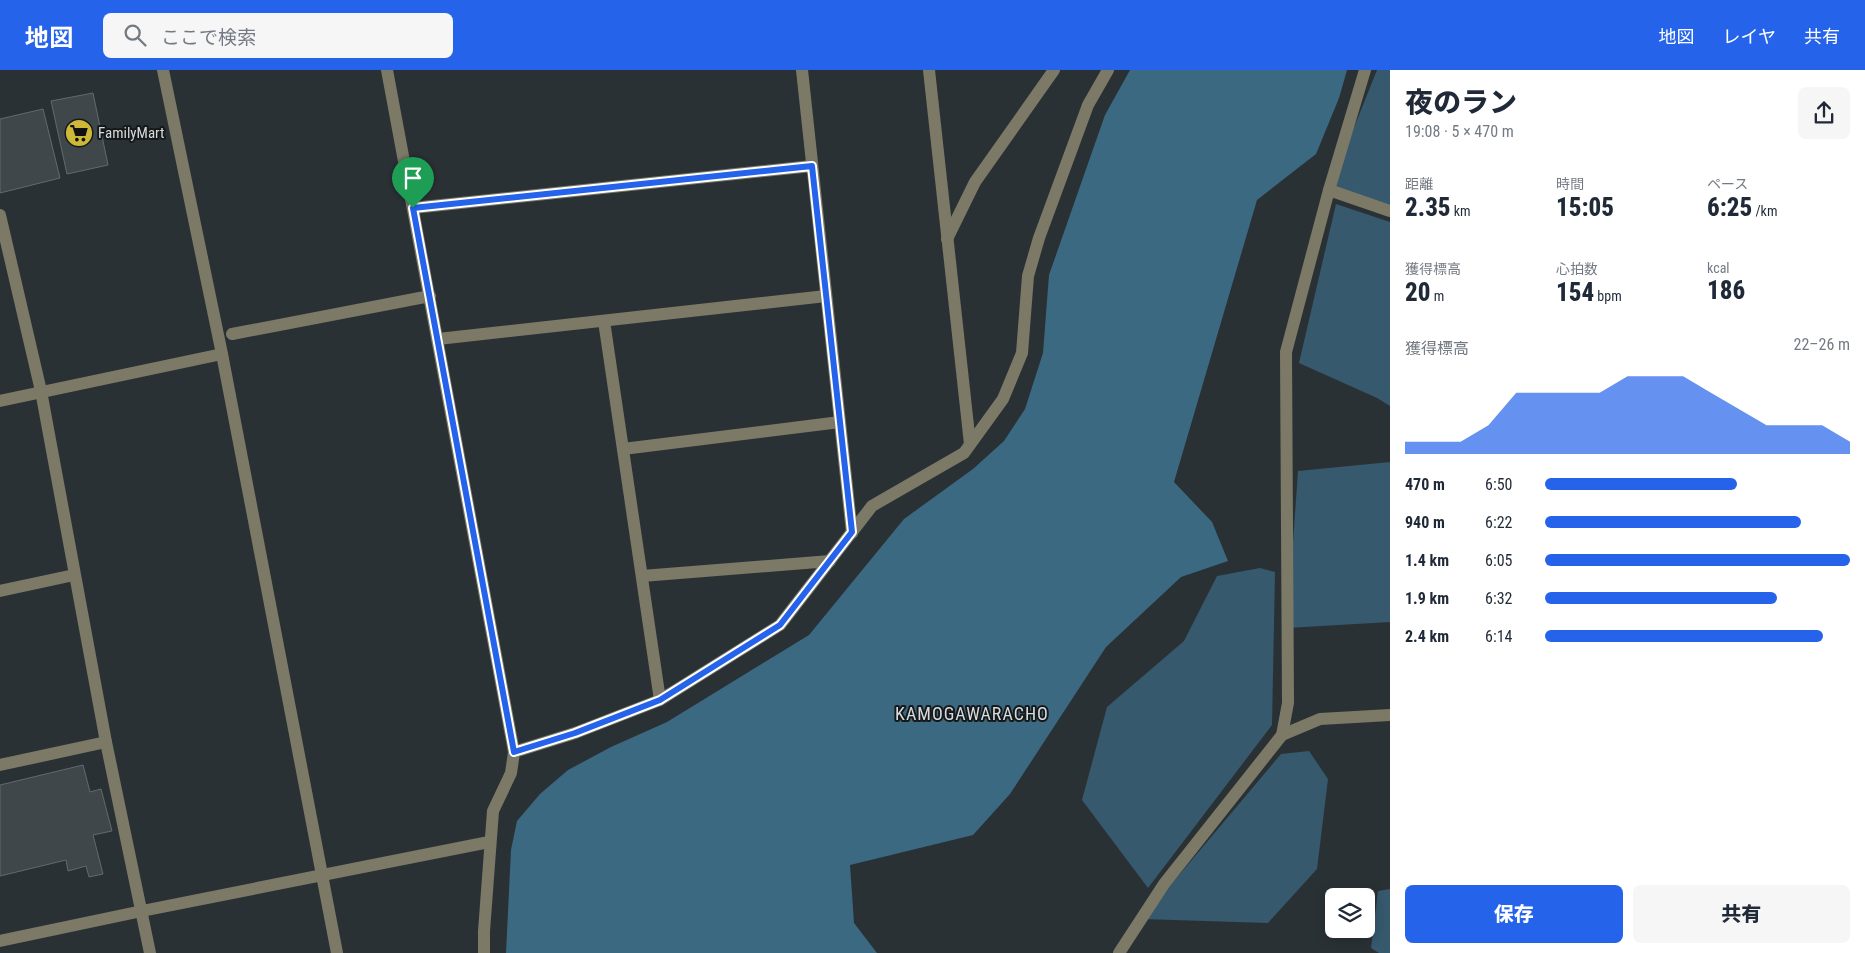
<!DOCTYPE html>
<html lang="ja">
<meta charset="utf-8">
<style>
body{margin:0;font-family:"Roboto Condensed","Noto Sans JP",sans-serif;background:#f6f6f7;color:#1f2937;height:100vh;display:flex;flex-direction:column;font-size:19px;white-space:nowrap}
*{box-sizing:border-box;margin:0}
p{font-size:16px;color:#747a83}
.icon{flex:none;width:28px;height:28px;fill:none;stroke:currentColor;stroke-width:2;stroke-linecap:round;stroke-linejoin:round}
.map{position:relative;flex:1;overflow:hidden}
.side{display:flex;flex-direction:column;background:#fff;width:475px}
.side>*{flex:none}
.fabs{position:absolute;left:1325px;top:818px;display:grid;gap:10px}
.fabs a{display:grid;place-items:center;width:50px;height:50px;border-radius:8px;background:#fff;box-shadow:0 2px 12px #0003;font-size:25px}
.pin{position:absolute;display:grid;place-items:center;width:42px;height:42px;color:#fff;margin:-51px -21px;border-radius:50% 50% 50% 0;rotate:-45deg;box-shadow:0 0 5px #0007}
.pin .icon{rotate:45deg}
.round{display:grid;place-items:center;flex:none;width:52px;height:52px;border-radius:8px;background:#f6f6f7}
.overview{display:flex;align-items:center;justify-content:space-between;height:85px;padding:0 15px}
h1{font-size:28px;font-weight:800;line-height:38px}
.figures{display:grid;grid-template-columns:repeat(3,1fr);gap:8px;height:85px;padding:5px 15px}
.figures div{display:grid;align-content:center}
.figures b{font-size:25px;font-weight:800}
.figures small{font-size:14px;font-weight:400}
.figures p{font-size:14px}
.chart{height:140px;padding:10px 15px}
.chart p{display:flex;justify-content:space-between}
.chart svg{width:100%;height:90px;margin-top:5px;fill:#2563eb;opacity:.7}
.action{display:flex;gap:10px;margin-top:auto;padding:10px 15px}
.action a{flex:1;height:58px;border-radius:8px;background:#2563eb;color:#fff;font-size:20px;font-weight:800;line-height:58px;text-align:center}
.action a+a{background:#f6f6f7;color:#1f2937}
ul{padding:0 15px;list-style:none;font-size:16px}
li{display:grid;grid-template-columns:80px 60px 1fr;align-items:center;height:38px}
li i{height:12px;border-radius:6px;background:#2563eb}
header{display:flex;align-items:center;gap:30px;box-sizing:border-box;height:70px;padding:0 25px;background:#2563eb;color:#fff}
header strong{font-size:24px}
nav{display:flex;gap:28px;margin-inline-start:auto;font-size:18px}
.search{width:350px;height:45px;background:#f6f6f7;display:flex;align-items:center;gap:12px;box-sizing:border-box;padding:0 18px;border-radius:8px;color:#747a83;font-size:19px}
main{display:flex;flex:1;min-height:0}
.map>svg:first-child{display:block}
</style>
<header>
<strong>地図</strong>
<div class="search"><svg class="icon" aria-label="search" viewBox="0 0 24 24"><circle cx="10" cy="10" r="6"/><path d="M15 15l6 6"/></svg>ここで検索</div>
<nav><a>地図</a><a>レイヤ</a><a>共有</a></nav>
</header>
<main>
<div class="map">
<svg width="1390" height="883" viewBox="0 0 1390 883">
<rect width="100%" height="100%" fill="#2a3135"/>
<!-- green -->
<g fill="#36596d">
<polygon points="1377,0 1390,0 1390,141 1329,120"/>
<polygon points="1336,134 1390,152 1390,336 1377,328 1299,293"/>
<polygon points="1390,392 1390,552 1287,558 1298,401"/>
<polygon points="1260,498 1275,502 1272,655 1148,818 1082,730 1107,637 1184,571 1217,506"/>
<polygon points="1309,681 1328,709 1317,799 1268,853 1142,849 1281,684"/>
<polygon points="1390,819 1390,883 1379,883 1371,878 1378,821"/>
</g>
<!-- forest -->
<polygon fill="#3c6982" points="1130,0 1347,0 1339,28 1316,84 1257,130 1174,412 1212,452 1228,491 1181,507 1106,577 1010,724 973,765 850,795 854,853 877,883 506,883 511,780 517,751 540,724 568,700 611,677 667,652 809,565 904,449 973,399 1004,371 1025,339 1043,283 1049,205 1105,45"/>
<!-- building -->
<g fill="#3f474b" stroke="#626a6e">
<polygon points="93,23 108,95 67,104 51,31"/>
<polygon points="43,39 60,108 0,123 0,49"/>
<polygon points="83,695 90,722 101,719 112,761 93,765 103,804 89,807 86,796 68,801 66,790 0,806 0,715"/>
</g>
<g fill="none" stroke-linecap="round" stroke-linejoin="round">
<!-- minor -->
<g stroke="#7c7966" stroke-width="12">
<polyline points="163,0 222,284 337,883"/>
<polyline points="387,0 514,682"/>
<polyline points="802,0 852,463"/>
<polyline points="929,0 970,374"/>
<polyline points="1329,120 1390,141"/>
<polyline points="413,138 812,96"/>
<polyline points="0,145 41,321 106,672 150,883"/>
<polyline points="947,169 975,112 1054,0"/>
<polyline points="604,251 660,630"/>
<polyline points="232,264 430,226"/>
<polyline points="438,269 826,226"/>
<polyline points="0,331 222,284"/>
<polyline points="623,379 840,352"/>
<polyline points="642,506 830,491"/>
<polyline points="0,521 74,505"/>
<polyline points="1282,665 1320,649 1390,645"/>
<polyline points="0,695 106,672"/>
<polyline points="0,871 142,841 489,772"/>
<polyline points="484,883 484,861 493,741 511,703 514,682 575,663 660,630 780,555 872,436 964,383 1003,329 1022,283 1028,206 1039,168 1088,35 1108,0"/>
<polyline points="1119,883 1164,814 1282,665 1288,633 1286,282 1329,120 1365,0"/>
</g>
</g>
<g fill="none" stroke-linecap="round" stroke-linejoin="round">
<defs>
<polygon id="route" points="812,96 852,462 780,555 660,630 575,663 514,682 413,138"/>
</defs>
<!-- route casing -->
<use href="#route" stroke="#fff" stroke-width="10"/>
<!-- route -->
<use href="#route" stroke="#2563eb" stroke-width="6"/>
</g>
<!-- icons -->
<defs>
<symbol id="supermarket-disc" viewBox="-11 -11 22 22"><circle r="9.5" fill="#ceb837" stroke="#16191a"/><path d="M-6-5.5h2.5l.6 2H6L4.5 2H-2.5L-4.4-4H-6ZM-1.5 3.2a1.3 1.3 0 1 0 .1 0ZM3 3.2a1.3 1.3 0 1 0 .1 0Z" fill="#111"/></symbol>
</defs>
<g fill-rule="evenodd">
<use href="#supermarket-disc" x="63" y="47" width="32" height="32"/>
</g>
<g text-anchor="middle" stroke-width="4" stroke-linejoin="round" paint-order="stroke">
<!-- poi labels -->
<g font-size="15" fill="#d7dbde" stroke="#16191a" text-anchor="start">
<text x="98" y="68">FamilyMart</text>
</g>
<!-- quarter labels -->
<g font-size="18" letter-spacing="1" fill="#d7dbde" stroke="#16191a">
<text x="972" y="650">KAMOGAWARACHO</text>
</g>
</g>
</svg>
<div class="fabs">
<a><svg class="icon" aria-label="layers" viewBox="0 0 24 24"><path d="M12 4l9 5-9 5-9-5zM3 14l9 5 9-5"/></svg></a>
</div>
<div class="pin" style="left:413px;top:138px;background:#1e9e55"><svg class="icon" aria-label="arrive" viewBox="0 0 24 24"><path d="M6 21V4h12l-3 4 3 4H6"/></svg></div>
</div>
<section class="side">
<div class="overview"><div><h1>夜のラン</h1><p>19:08 · 5 × 470 m</p></div><a class="round"><svg class="icon" aria-label="share" viewBox="0 0 24 24"><path d="M12 15V3M7 8l5-5 5 5M5 13v7h14v-7"/></svg></a></div>
<div class="figures">
<div><p>距離</p><b>2.35<small> km</small></b></div>
<div><p>時間</p><b>15:05</b></div>
<div><p>ペース</p><b>6:25<small> /km</small></b></div>
</div>
<div class="figures">
<div><p>獲得標高</p><b>20<small> m</small></b></div>
<div><p>心拍数</p><b>154<small> bpm</small></b></div>
<div><p>kcal</p><b>186</b></div>
</div>
<div class="chart"><p><span>獲得標高</span>22–26 m</p>
<svg viewBox="0 0 160 44" preserveAspectRatio="none"><path d="M0 44V38L10 38L20 38L30 30L40 14L50 14L60 14L70 14L80 6L90 6L100 6L110 14L120 22L130 30L140 30L150 30L160 38V44z"/></svg>
</div>
<ul>
<li><b>470 m</b>6:50<i style="width:63%"></i></li>
<li><b>940 m</b>6:22<i style="width:84%"></i></li>
<li><b>1.4 km</b>6:05<i style="width:100%"></i></li>
<li><b>1.9 km</b>6:32<i style="width:76%"></i></li>
<li><b>2.4 km</b>6:14<i style="width:91%"></i></li>
</ul>
<div class="action"><a>保存</a><a>共有</a></div>
</section>
</main>
